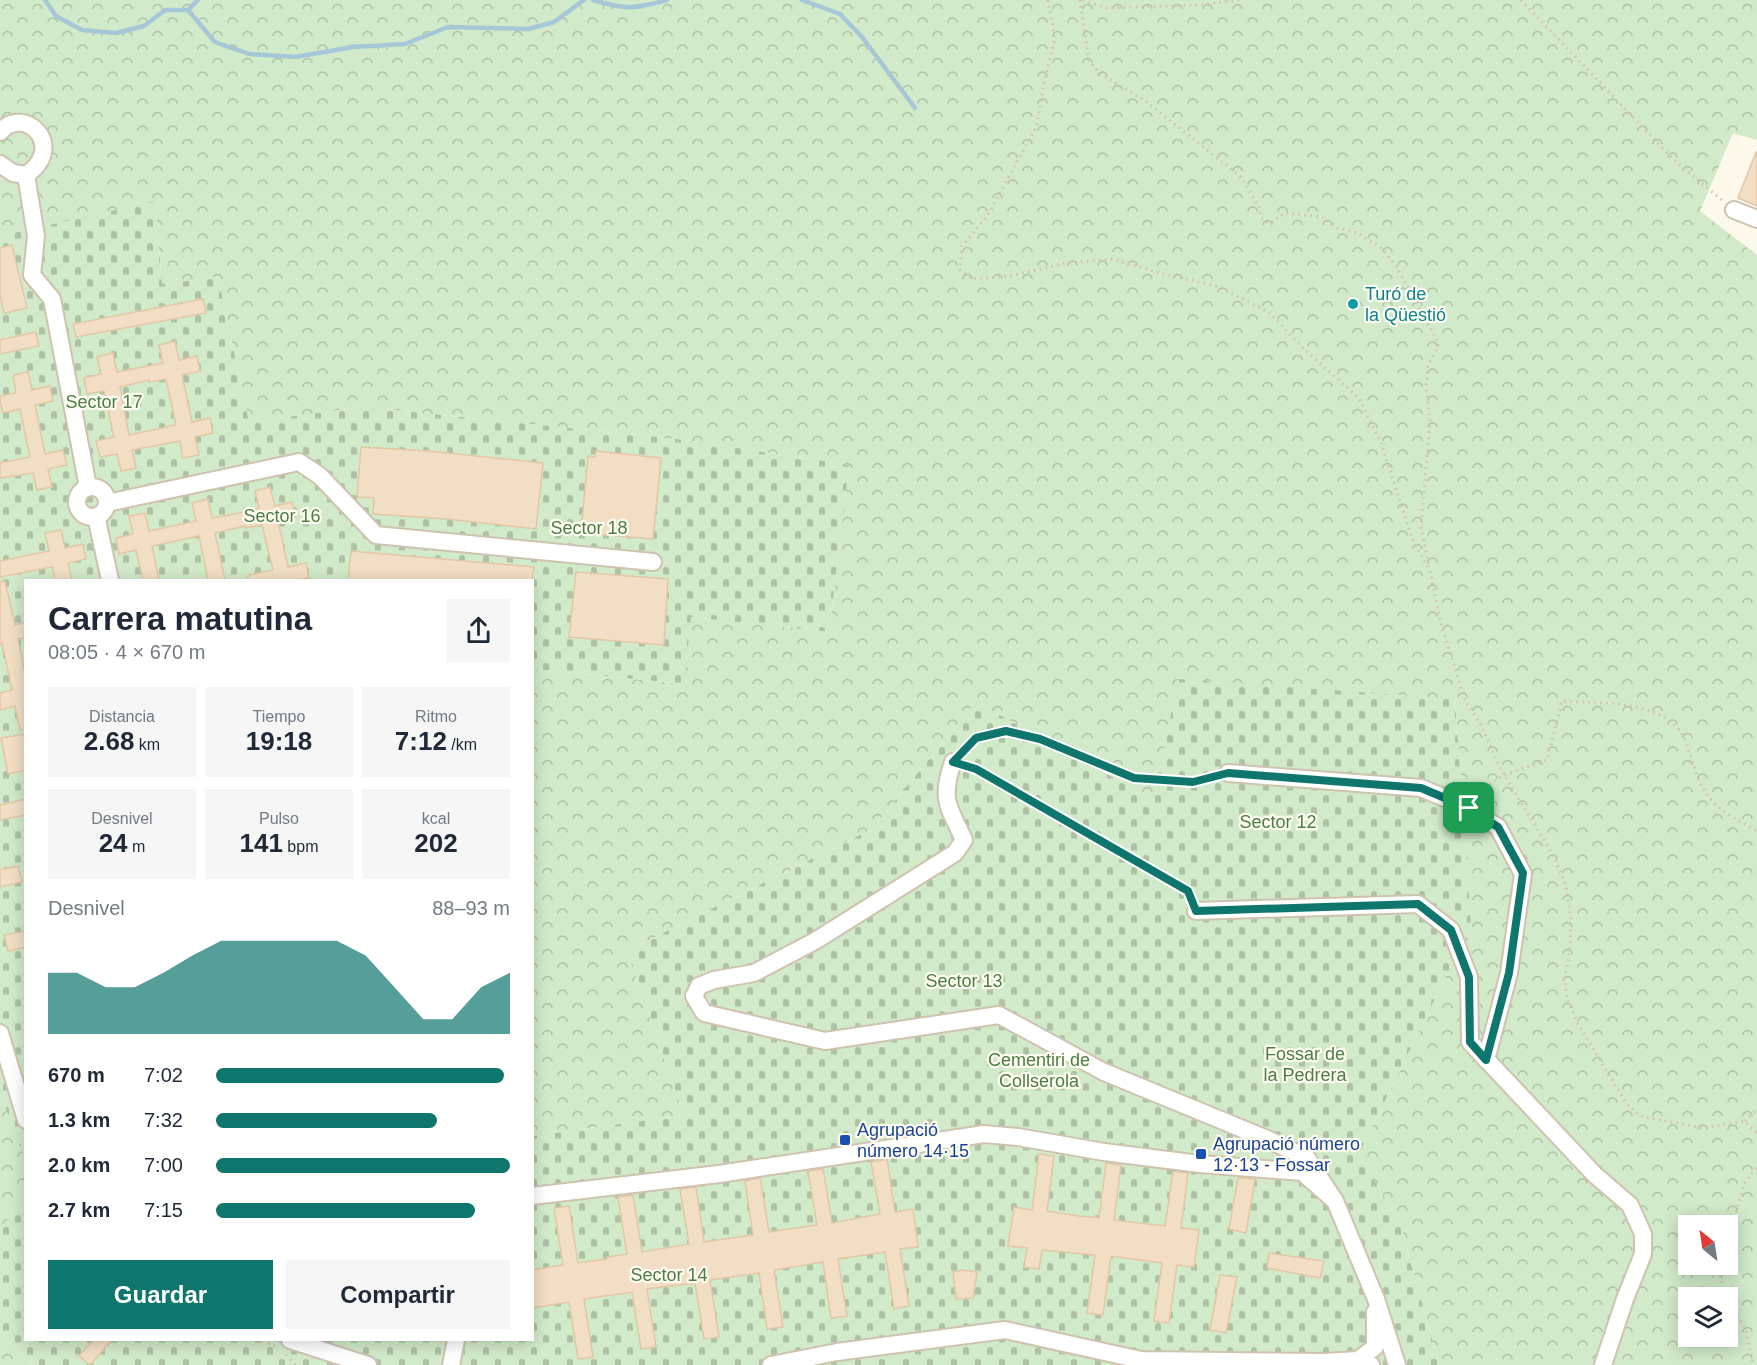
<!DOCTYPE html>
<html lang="es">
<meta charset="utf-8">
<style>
body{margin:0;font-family:Arial,sans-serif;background:#f6f6f7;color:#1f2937;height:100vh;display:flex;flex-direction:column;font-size:22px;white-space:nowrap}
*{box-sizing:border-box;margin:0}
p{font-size:20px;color:#747a83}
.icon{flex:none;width:33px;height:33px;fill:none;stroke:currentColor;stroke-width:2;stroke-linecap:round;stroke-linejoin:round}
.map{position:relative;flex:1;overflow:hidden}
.side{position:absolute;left:24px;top:579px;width:510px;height:762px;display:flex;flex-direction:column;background:#fff;border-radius:0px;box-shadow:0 3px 15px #0003}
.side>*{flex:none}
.needle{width:39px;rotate:330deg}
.buttons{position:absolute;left:1678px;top:1215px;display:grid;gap:12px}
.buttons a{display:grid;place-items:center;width:60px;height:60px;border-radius:0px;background:#fff;box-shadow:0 3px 15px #0003;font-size:30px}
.pin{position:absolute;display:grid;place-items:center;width:51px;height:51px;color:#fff;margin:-26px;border-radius:12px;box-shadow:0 3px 9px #0006}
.round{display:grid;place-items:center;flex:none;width:63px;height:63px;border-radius:0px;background:#f6f6f7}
.overview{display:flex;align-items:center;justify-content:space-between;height:102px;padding:0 24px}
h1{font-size:33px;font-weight:700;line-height:45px}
.stats{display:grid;grid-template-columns:repeat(3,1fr);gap:9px;height:102px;padding:6px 24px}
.stats div{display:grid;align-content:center;border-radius:0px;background:#f6f6f7;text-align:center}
.stats b{font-size:26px;font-weight:700}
.stats small{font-size:16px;font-weight:400}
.stats p{font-size:16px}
.chart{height:168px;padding:12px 24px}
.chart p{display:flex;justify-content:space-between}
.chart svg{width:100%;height:108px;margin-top:6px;fill:#0f766e;opacity:.7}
.button{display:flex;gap:12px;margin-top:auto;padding:12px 24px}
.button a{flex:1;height:69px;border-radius:0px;background:#0f766e;color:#fff;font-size:24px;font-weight:700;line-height:69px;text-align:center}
.button a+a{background:#f6f6f7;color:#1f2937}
ul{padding:0 24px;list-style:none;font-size:20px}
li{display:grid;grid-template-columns:96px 72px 1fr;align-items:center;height:45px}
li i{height:15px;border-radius:8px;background:#0f766e}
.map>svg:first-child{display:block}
</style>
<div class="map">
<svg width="1757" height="1365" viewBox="0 0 1757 1365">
<defs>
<pattern id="forest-crowns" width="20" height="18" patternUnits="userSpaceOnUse" patternTransform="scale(1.5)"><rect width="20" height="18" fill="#d1eac9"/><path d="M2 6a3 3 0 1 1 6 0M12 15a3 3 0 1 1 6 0" fill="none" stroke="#aec1a5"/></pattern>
<pattern id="cemetery-stones" width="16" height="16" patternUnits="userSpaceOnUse" patternTransform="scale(1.5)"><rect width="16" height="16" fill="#d1eac9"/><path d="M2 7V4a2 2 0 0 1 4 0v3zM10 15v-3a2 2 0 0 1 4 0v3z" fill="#aec1a5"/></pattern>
</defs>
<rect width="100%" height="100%" fill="#fcf9eb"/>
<!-- forest -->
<g fill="url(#forest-crowns)" fill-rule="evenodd">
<path d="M0 0H1757V140L1733 133 1700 211 1757 255V1365H1439L1400 1224 1359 1154 1471 925 1455 699 1154 800 976 702 872 829 627 951 684 1115 533 1136V669L683 684 690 617 829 632 849 465 686 440 364 407 249 422 218 277 162 284 155 202 0 236ZM1689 1226H1728V1264H1689ZM1689 1298H1728V1336H1689Z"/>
<polygon points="0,1093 26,1159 25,1195 0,1230"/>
<polygon points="0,1332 32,1365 0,1365"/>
</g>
<!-- cemetery -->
<g fill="url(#cemetery-stones)">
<polygon points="155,201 162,284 218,277 249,422 364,407 686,440 849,465 829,632 691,617 684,684 533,669 532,580 26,580 25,1159 0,1093 0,236"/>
<polygon points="1178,679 1455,699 1471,925 1359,1154 1400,1224 1439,1365 32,1365 0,1332 0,1230 25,1195 26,1340 532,1340 533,1136 684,1115 627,951 872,829 976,702 1154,800"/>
</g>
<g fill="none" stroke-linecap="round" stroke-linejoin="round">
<!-- stream -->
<g stroke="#a6c7d8" stroke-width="4.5">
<polyline points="45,0 56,16 82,30 116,33 144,26 165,10 188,10 215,42 249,54 295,57 353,47 405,44 448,27 528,29 554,22 584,0"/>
<path d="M593 0C627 10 634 9 667 0"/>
<polyline points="802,0 840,14 862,37 915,108"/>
<polyline points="188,10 198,0"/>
</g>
</g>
<!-- building -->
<g fill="#f1dec4" stroke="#e3c7a4" stroke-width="1.5" fill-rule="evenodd">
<polygon points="1756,152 1757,152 1757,206 1738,198"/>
<polygon points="12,245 27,308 4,313 0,294 0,248"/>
<polygon points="203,299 206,313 76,337 73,324"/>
<polygon points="36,332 39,346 0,354 0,340"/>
<path d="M175 341 179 360 197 356 200 371 182 375 192 422 210 418 213 433 195 437 199 455 183 458 180 441 132 450 136 468 121 471 117 454 100 457 96 441 114 437 104 391 87 394 84 378 101 374 97 357 113 353 117 372 163 363 159 345ZM166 379 176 425 129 435 120 387 149 380V382Z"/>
<polygon points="28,372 32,390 50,386 53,401 35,405 45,454 63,450 67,465 48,469 52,487 37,490 33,473 0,478 0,463 30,457 20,409 3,413 0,401 0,396 16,393 13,375"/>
<polygon points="361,447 429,451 543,463 536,529 447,519 373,514 374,498 357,497"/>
<polygon points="596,451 661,458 653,539 581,533 588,456 595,457"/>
<polygon points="270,487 275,506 292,502 296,517 278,521 288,567 306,563 309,578 298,580 248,580 248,575 273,570 262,525 245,528 245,526 215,533 225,580 208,580 199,536 152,546 159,580 143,580 136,550 119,554 116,538 133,534 129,516 145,513 149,531 196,521 192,503 208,499 212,518 230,515 259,508 255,491"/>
<polygon points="61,530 65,548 83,544 86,559 68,563 72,580 55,580 52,567 0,577 0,561 49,551 45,533"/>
<polygon points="351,551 534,567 532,580 348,580"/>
<polygon points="576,572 668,579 664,645 569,637"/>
<polygon points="5,581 15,625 26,622 26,638 18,639 26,679 26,729 20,730 15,706 0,710 0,693 12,690 2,643 0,644 0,582"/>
<polygon points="26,734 26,770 8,774 1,738"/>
<polygon points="26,799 26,815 0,820 0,805"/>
<polygon points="18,866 22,882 0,887 0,870"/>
<polygon points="26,931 26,947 8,951 4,935"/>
<polygon points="1039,1154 1054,1156 1047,1211 1079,1216 1099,1218 1106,1163 1121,1165 1114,1220 1165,1226 1173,1171 1188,1173 1181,1228 1199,1230 1194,1267 1177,1265 1169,1323 1154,1321 1162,1263 1111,1256 1103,1315 1087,1313 1095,1255 1042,1250 1039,1269 1024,1267 1027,1248 1008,1246 1014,1207 1032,1210"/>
<polygon points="887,1159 895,1212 913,1209 918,1247 900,1249 909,1306 894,1309 885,1252 838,1259 847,1316 831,1318 823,1262 774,1270 783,1327 767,1329 759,1273 710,1280 719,1337 704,1339 695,1283 647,1289 656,1347 641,1349 632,1292 584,1299 593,1357 578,1359 569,1302 532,1308 532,1270 563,1265 554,1208 569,1206 578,1263 607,1259 607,1257 627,1254 618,1197 633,1195 642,1252 689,1244 680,1189 696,1187 704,1242 753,1235 745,1181 760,1178 769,1232 817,1225 808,1171 823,1169 832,1223 880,1214 871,1162"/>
<polygon points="1238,1178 1255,1179 1246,1233 1229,1229"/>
<polygon points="1269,1253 1324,1261 1320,1278 1267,1268"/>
<polygon points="962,1270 977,1272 973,1298 956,1299 953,1272"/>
<polygon points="1220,1275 1237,1277 1226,1333 1210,1330"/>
<polygon points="93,1340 112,1340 90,1365 79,1356"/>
</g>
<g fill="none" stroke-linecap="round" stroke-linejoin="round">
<defs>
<g id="minor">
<path d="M0 132C24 104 68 146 26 175L13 173 0 164"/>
<polyline points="26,175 36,236 32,275 52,299 88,487"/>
<polyline points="1734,210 1757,219"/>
<circle cx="92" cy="502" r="15"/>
<polyline points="107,503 299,462 320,476 376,535 653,562"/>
<polyline points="96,516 110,580"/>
<path d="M953 762C940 800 948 805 964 840L955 853 815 941 754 973 714 980 699 986 694 996 704 1013 825 1041 999 1015 1104 1072 1267 1139 1307 1158 1335 1201"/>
<polyline points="1228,773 1421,788 1464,806 1498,827 1523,874 1509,973 1486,1060"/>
<polyline points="1196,911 1418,904 1451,930 1469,977 1470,1042 1595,1175 1630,1205 1643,1234 1643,1254 1625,1299 1603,1365"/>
<polyline points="0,1033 26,1120"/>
<polyline points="532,1196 719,1174 984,1134 1018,1137 1104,1152 1200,1164 1302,1172 1335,1201 1376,1299 1397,1365"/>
<polyline points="290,1340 368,1365"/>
<polyline points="1358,1360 1375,1347 1375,1312"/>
<polyline points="451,1365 456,1340"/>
<polyline points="771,1365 837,1352 1005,1330 1141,1360 1325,1362 1358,1360 1371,1365"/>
</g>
</defs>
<!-- minor casing -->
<use href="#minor" stroke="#cfc3b0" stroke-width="20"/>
<!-- path -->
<g stroke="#d7c1a6" stroke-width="3" stroke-dasharray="1.5 4.5" stroke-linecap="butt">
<polyline points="1048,0 1055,39 1044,82 1037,125 988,215 962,246 960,270 973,279 1010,276 1066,263 1112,259 1160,273 1217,286 1269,312 1302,347 1359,398 1381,443 1412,538 1430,571 1441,624 1465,700 1481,725 1499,766 1553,855 1566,885 1571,920 1570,950 1565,976 1567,999 1578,1024 1626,1103 1640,1116 1702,1128 1744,1121 1757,1133"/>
<polyline points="1080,0 1089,60 1100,74 1144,100 1241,177 1259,207 1261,218 1268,223 1275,221 1279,216 1288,213 1322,217 1338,228 1357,233 1381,248 1396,266 1439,344 1428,365 1426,387 1430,421 1421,527 1429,566"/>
<polyline points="1083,0 1107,8 1195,5 1240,0"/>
<polyline points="1521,0 1673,159 1724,202"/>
<polyline points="964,751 976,738 1006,731 1040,739 1134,778 1193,782 1214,777"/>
<polyline points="967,766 976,769 1188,891 1190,898"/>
<path d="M1475 795 1504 775 1547 760 1562 701C1589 703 1618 701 1644 709 1697 724 1683 757 1706 793 1718 812 1739 820 1757 831"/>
<polyline points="1745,1121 1757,1110"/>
<polyline points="1728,1241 1744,1184 1757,1166"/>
<polyline points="1722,1264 1719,1274 1727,1298"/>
<polyline points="1728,1300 1746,1330 1753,1365"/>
<polyline points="263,1340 277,1348"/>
<polyline points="286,1355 296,1365"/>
</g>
<!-- minor -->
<use href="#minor" stroke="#fff" stroke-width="16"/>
</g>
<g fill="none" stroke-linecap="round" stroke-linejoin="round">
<defs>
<polygon id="route" points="1006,731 1040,739 1134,778 1193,782 1228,773 1421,788 1464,806 1498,827 1523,873 1509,973 1486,1060 1470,1042 1469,977 1451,930 1418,904 1196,911 1188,891 976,769 953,762 976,738"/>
</defs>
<!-- route casing -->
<use href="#route" stroke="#fff" stroke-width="12"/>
<!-- route -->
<use href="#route" stroke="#0f766e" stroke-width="8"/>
</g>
<!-- markers -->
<circle fill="#0f9aa8" stroke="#fffcf2" stroke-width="2" cx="1353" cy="304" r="6"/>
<g fill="#1a4fb4" stroke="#fffcf2" stroke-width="2">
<rect x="839" y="1134" width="12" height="12" rx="3"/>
<rect x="1195" y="1148" width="12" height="12" rx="3"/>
</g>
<g text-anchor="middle" stroke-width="4.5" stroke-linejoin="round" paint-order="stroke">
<!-- culture labels -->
<g font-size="18" fill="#0d838f" stroke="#fffcf2" text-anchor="start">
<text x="1365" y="300">Turó de<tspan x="1365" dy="21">la Qüestió</tspan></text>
</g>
<!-- park labels -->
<g font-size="18" fill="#4c7d46" stroke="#fffcf2">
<text x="104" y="408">Sector 17</text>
<text x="282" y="522">Sector 16</text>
<text x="589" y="534">Sector 18</text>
<text x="1278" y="828">Sector 12</text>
<text x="964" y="987">Sector 13</text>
<text x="1305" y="1060">Fossar de<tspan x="1305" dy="21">la Pedrera</tspan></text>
<text x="1039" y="1066">Cementiri de<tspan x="1039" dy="21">Collserola</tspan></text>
<text x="669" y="1281">Sector 14</text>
</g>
<!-- transit labels -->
<g font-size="18" fill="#164399" stroke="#fffcf2" text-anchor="start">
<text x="857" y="1136">Agrupació<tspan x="857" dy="21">número 14·15</tspan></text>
<text x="1213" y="1150">Agrupació número<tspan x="1213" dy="21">12·13 - Fossar</tspan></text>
</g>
</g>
</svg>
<div class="buttons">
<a><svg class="needle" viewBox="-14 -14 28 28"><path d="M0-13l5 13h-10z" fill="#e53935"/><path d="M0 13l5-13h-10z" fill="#747a83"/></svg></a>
<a><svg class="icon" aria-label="layers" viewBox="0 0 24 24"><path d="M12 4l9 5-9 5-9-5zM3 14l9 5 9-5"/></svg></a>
</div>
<div class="pin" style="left:1469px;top:808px;background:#1e9e55"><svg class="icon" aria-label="arrive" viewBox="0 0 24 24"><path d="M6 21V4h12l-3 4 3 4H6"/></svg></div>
<section class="side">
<div class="overview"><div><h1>Carrera matutina</h1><p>08:05 · 4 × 670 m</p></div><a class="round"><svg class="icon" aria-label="share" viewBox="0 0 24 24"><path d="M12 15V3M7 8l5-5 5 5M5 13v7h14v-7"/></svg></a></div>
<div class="stats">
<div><p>Distancia</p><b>2.68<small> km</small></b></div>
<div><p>Tiempo</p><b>19:18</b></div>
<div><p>Ritmo</p><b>7:12<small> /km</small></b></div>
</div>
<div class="stats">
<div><p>Desnivel</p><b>24<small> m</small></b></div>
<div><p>Pulso</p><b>141<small> bpm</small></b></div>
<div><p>kcal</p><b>202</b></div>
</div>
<div class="chart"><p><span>Desnivel</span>88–93 m</p>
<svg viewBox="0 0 160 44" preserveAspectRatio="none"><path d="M0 44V19L10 19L20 25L30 25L40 19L50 12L60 6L70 6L80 6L90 6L100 6L110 12L120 25L130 38L140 38L150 25L160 19V44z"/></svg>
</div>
<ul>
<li><b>670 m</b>7:02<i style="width:98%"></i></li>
<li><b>1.3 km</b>7:32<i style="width:75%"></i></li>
<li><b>2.0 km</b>7:00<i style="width:100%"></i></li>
<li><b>2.7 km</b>7:15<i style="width:88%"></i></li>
</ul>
<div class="button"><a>Guardar</a><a>Compartir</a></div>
</section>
</div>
